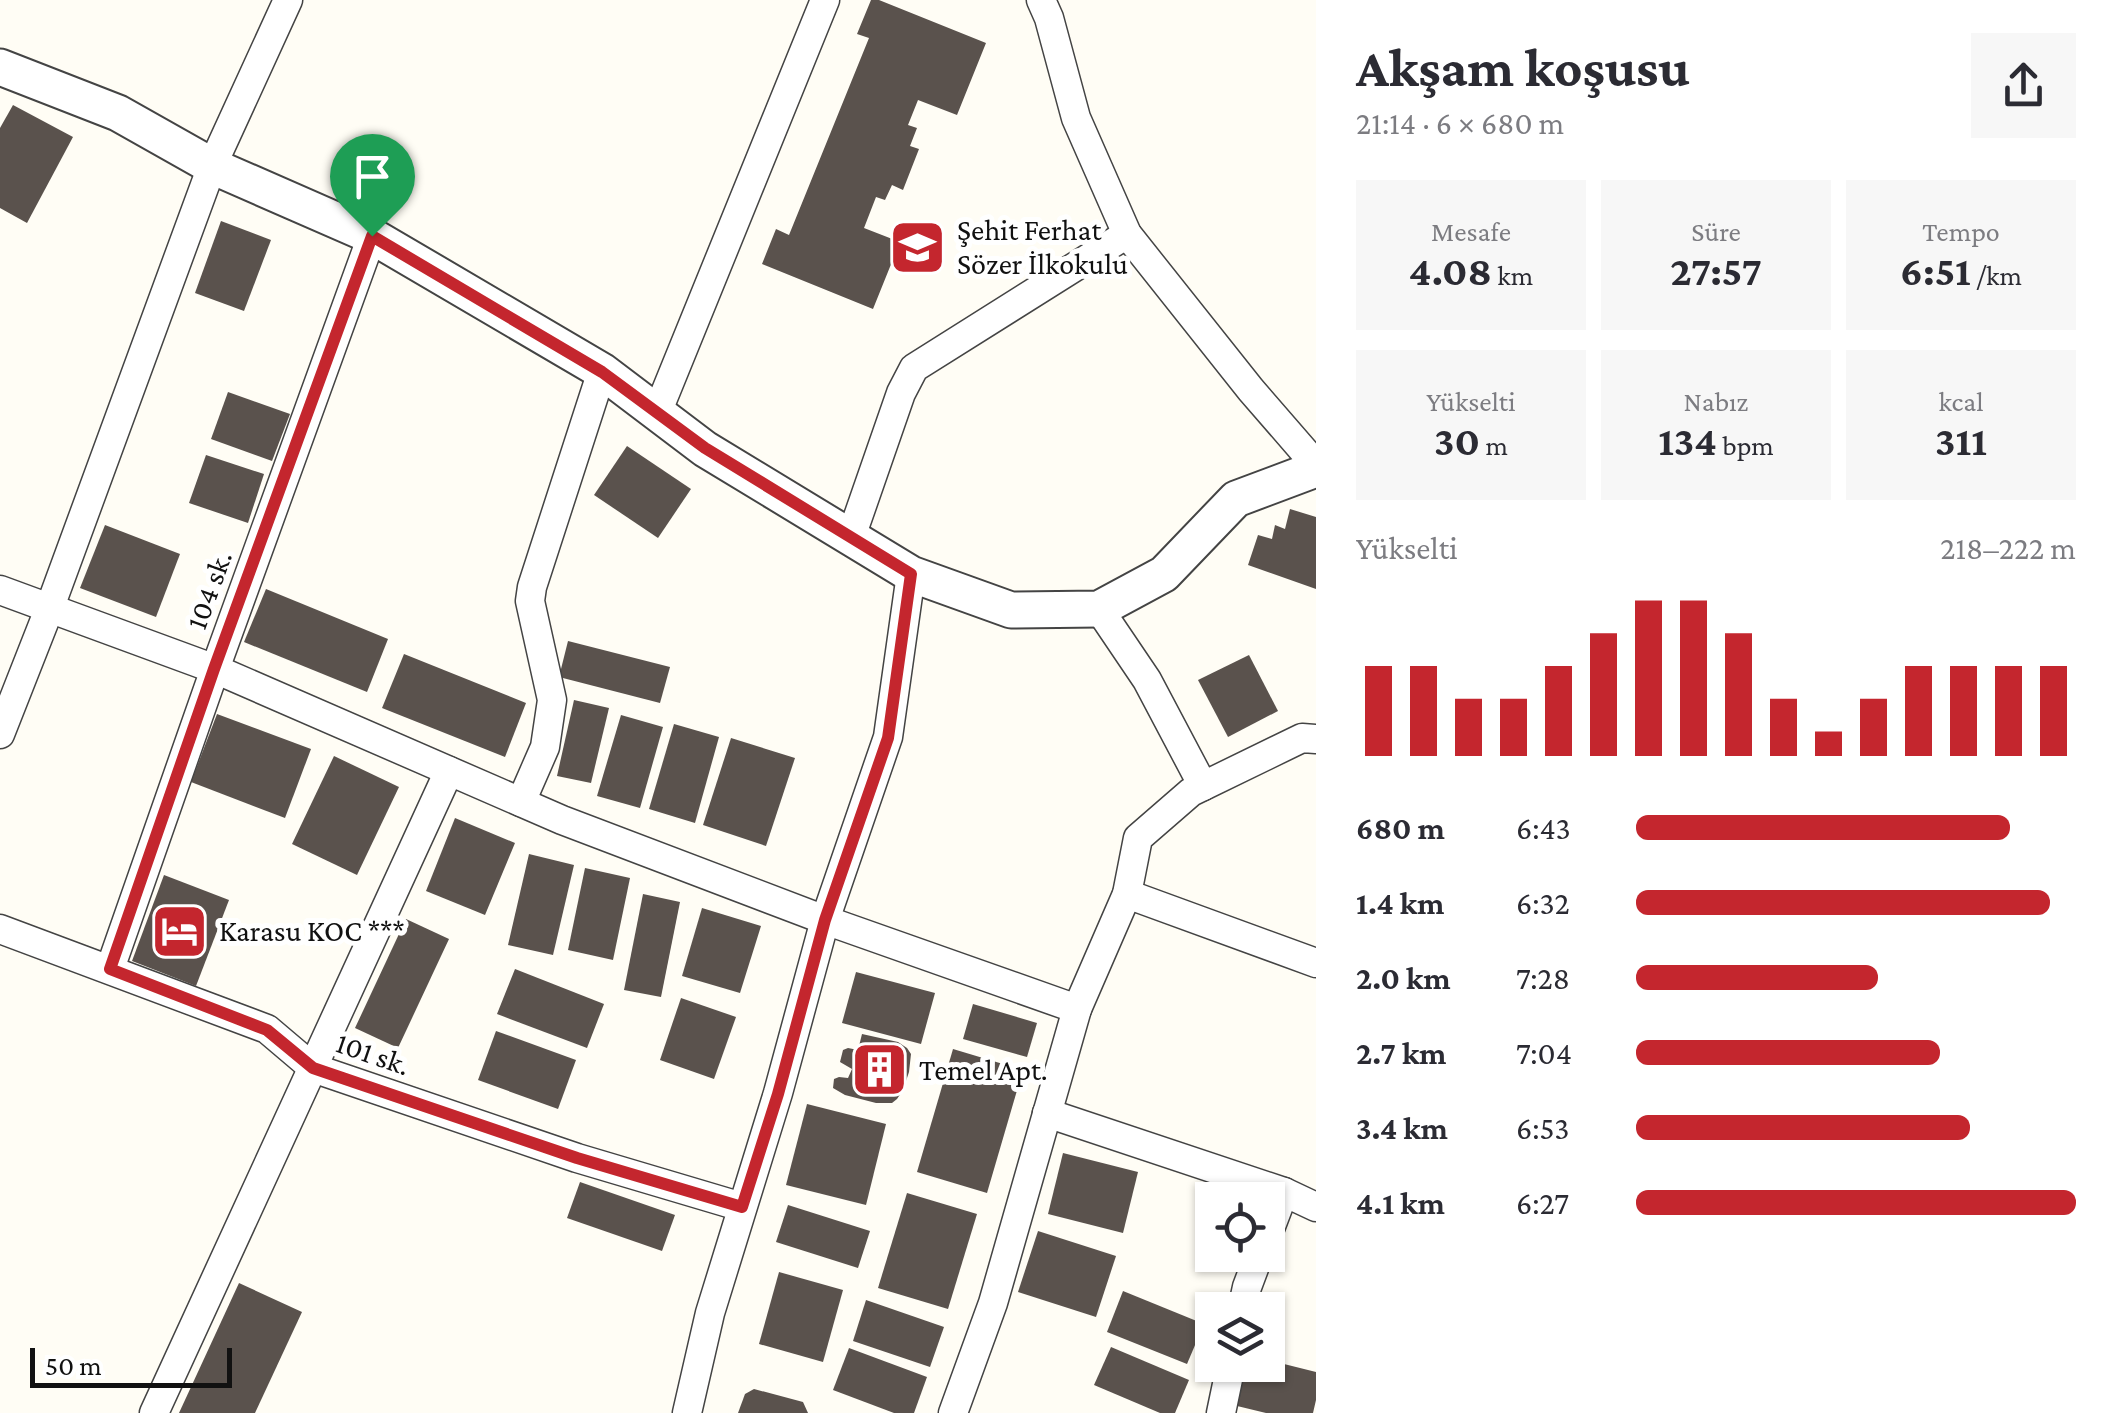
<!DOCTYPE html>
<html lang="tr">
<meta charset="utf-8">
<style>
body{margin:0;font-family:"Crimson Pro",serif;background:#f7f7f7;color:#2b2b33;height:100vh;display:flex;flex-direction:column;font-size:38px;white-space:nowrap}
*{box-sizing:border-box;margin:0}
p{font-size:32px;color:#7c7c81}
.icon{flex:none;width:55px;height:55px;fill:none;stroke:currentColor;stroke-width:2;stroke-linecap:round;stroke-linejoin:round}
.map{position:relative;flex:1;overflow:hidden}
.panel{display:flex;flex-direction:column;background:#fff;width:800px}
.panel>*{flex:none}
.fabs{position:absolute;left:1195px;top:1182px;display:grid;gap:20px}
.fabs a{display:grid;place-items:center;width:90px;height:90px;border-radius:0px;background:#fff;box-shadow:0 2px 8px #0004;font-size:50px}
.scale{position:absolute;left:30px;bottom:25px;width:202px;box-sizing:border-box;padding-left:10px;border:5px solid #111;border-top:0;font-size:28px;line-height:35px;white-space:nowrap;color:#111;-webkit-text-stroke:8px #fff;paint-order:stroke}
.pin{position:absolute;display:grid;place-items:center;width:85px;height:85px;color:#fff;margin:-102px -42px;border-radius:50% 50% 50% 0;rotate:-45deg;box-shadow:0 0 10px #0007}
.pin .icon{rotate:45deg}
.round{display:grid;place-items:center;flex:none;width:105px;height:105px;border-radius:0px;background:#f7f7f7}
.summary{display:flex;align-items:center;justify-content:space-between;height:170px;padding:0 40px}
h1{font-size:55px;font-weight:700;line-height:75px}
.figures{display:grid;grid-template-columns:repeat(3,1fr);gap:15px;height:170px;padding:10px 40px}
.figures div{display:grid;align-content:center;border-radius:0px;background:#f7f7f7;text-align:center}
.figures b{font-size:42px;font-weight:700}
.figures small{font-size:28px;font-weight:400}
.figures p{font-size:28px}
.chart{height:280px;padding:20px 40px}
.chart p{display:flex;justify-content:space-between}
.chart svg{width:100%;height:180px;margin-top:10px;stroke:#c4262e;stroke-width:6}
ul{padding:0 40px;list-style:none;font-size:32px}
li{display:grid;grid-template-columns:160px 120px 1fr;align-items:center;height:75px}
li i{height:25px;border-radius:12px;background:#c4262e}
main{display:flex;flex:1;min-height:0}
.map>svg:first-child{display:block}
</style>
<main>
<div class="map">
<svg width="1316" height="1413" viewBox="0 0 1316 1413">
<rect width="100%" height="100%" fill="#fffdf5"/>
<!-- building -->
<g fill="#5a524d">
<polygon points="871,0 879,0 986,43 957,115 918,100 908,125 917,128 910,146 919,149 903,190 892,185 885,200 876,197 864,228 900,242 873,309 762,264 776,229 789,235 869,38 857,34"/>
<polygon points="13,105 73,137 27,223 0,208 0,128"/>
<polygon points="221,221 271,240 244,311 195,293"/>
<polygon points="228,392 290,414 272,461 211,439"/>
<polygon points="627,446 691,489 658,538 594,495"/>
<polygon points="206,455 264,474 248,523 189,503"/>
<polygon points="1290,509 1316,517 1316,589 1248,565 1258,535 1272,539 1275,525 1285,529"/>
<polygon points="105,525 180,554 156,617 80,588"/>
<polygon points="266,589 388,639 367,692 244,642"/>
<polygon points="568,641 670,667 660,703 559,677"/>
<polygon points="404,654 526,703 505,757 382,708"/>
<polygon points="1249,655 1278,711 1228,737 1198,680"/>
<polygon points="574,700 609,708 591,783 557,776"/>
<polygon points="217,714 311,749 285,818 191,782"/>
<polygon points="621,715 663,727 640,808 597,796"/>
<polygon points="674,724 719,737 695,823 649,809"/>
<polygon points="731,738 795,758 766,846 703,825"/>
<polygon points="334,756 399,787 357,875 292,844"/>
<polygon points="455,818 515,843 485,915 426,891"/>
<polygon points="529,854 574,865 553,955 508,945"/>
<polygon points="585,868 630,878 613,960 568,950"/>
<polygon points="164,875 229,900 196,986 132,961"/>
<polygon points="643,894 680,902 661,997 624,990"/>
<polygon points="702,908 761,926 740,993 682,976"/>
<polygon points="406,919 449,939 398,1048 355,1028"/>
<polygon points="515,969 604,1004 587,1048 497,1014"/>
<polygon points="856,972 935,993 921,1044 842,1023"/>
<polygon points="681,998 736,1017 714,1079 660,1060"/>
<polygon points="973,1004 1037,1023 1027,1057 963,1039"/>
<polygon points="496,1031 576,1060 558,1109 478,1080"/>
<polygon points="862,1034 898,1042 907,1048 911,1054 909,1072 903,1090 897,1099 892,1103 876,1103 845,1095 833,1088 834,1079 839,1077 848,1078 852,1069 840,1062 843,1050 848,1048 858,1050"/>
<polygon points="953,1049 1023,1070 987,1193 917,1172"/>
<polygon points="807,1104 886,1124 866,1205 786,1185"/>
<polygon points="1063,1153 1138,1172 1123,1233 1048,1214"/>
<polygon points="580,1182 675,1215 662,1251 567,1218"/>
<polygon points="907,1193 977,1214 948,1309 878,1288"/>
<polygon points="788,1205 870,1231 858,1268 776,1242"/>
<polygon points="1038,1231 1116,1256 1096,1317 1018,1292"/>
<polygon points="779,1272 843,1290 823,1362 759,1344"/>
<polygon points="239,1283 302,1312 255,1413 179,1413"/>
<polygon points="1123,1291 1204,1324 1187,1364 1107,1332"/>
<polygon points="866,1300 944,1327 930,1367 853,1341"/>
<polygon points="1111,1347 1189,1380 1175,1413 1160,1413 1094,1385"/>
<polygon points="849,1348 927,1377 914,1413 894,1413 833,1390"/>
<polygon points="1268,1360 1316,1372 1316,1400 1313,1413 1266,1413 1233,1405 1244,1365 1268,1365"/>
<polygon points="754,1389 803,1402 808,1413 738,1413 745,1394"/>
</g>
<g fill="none" stroke-linecap="round" stroke-linejoin="round">
<defs>
<g id="minor">
<polyline points="1041,0 1049,18 1076,118 1127,234 1251,390 1316,465"/>
<polyline points="657,413 825,0"/>
<polyline points="851,537 901,393 914,368 1127,234"/>
<polyline points="0,590 215,669 562,820 825,920 1077,1009"/>
<polyline points="1099,609 1147,680 1203,786"/>
<polyline points="0,734 50,607 212,166 288,0"/>
<polyline points="521,802 545,747 552,700 530,601 532,587 602,371"/>
<polyline points="1127,894 1316,963"/>
<polyline points="0,929 267,1029 313,1068 577,1158 742,1207"/>
<polyline points="110,969 215,669 372,236"/>
<polyline points="1047,1113 1284,1192 1316,1207"/>
<polyline points="1268,1234 1284,1192"/>
<polyline points="1242,1310 1247,1287 1259,1255"/>
<polyline points="154,1413 449,771"/>
<polyline points="687,1413 710,1313 778,1093 825,920 888,737 911,574"/>
<polyline points="953,1413 993,1303 1077,1009 1127,894 1138,838 1191,792 1302,738 1316,739"/>
<polyline points="1221,1413 1231,1365"/>
</g>
<polyline id="tertiary" points="0,67 118,113 212,166 372,236 602,371 705,449 911,574 1011,610 1099,609 1164,574 1236,499 1316,469"/>
</defs>
<!-- minor casing -->
<use href="#minor" stroke="#444" stroke-width="31"/>
<!-- tertiary casing -->
<use href="#tertiary" stroke="#444" stroke-width="39"/>
<!-- minor -->
<use href="#minor" stroke="#fff" stroke-width="28"/>
<!-- tertiary -->
<use href="#tertiary" stroke="#fff" stroke-width="35"/>
</g>
<g fill="none" stroke-linecap="round" stroke-linejoin="round">
<defs>
<polygon id="route" points="372,236 602,372 705,448 911,574 888,738 825,920 778,1094 742,1207 577,1158 313,1068 267,1030 110,969 214,669"/>
</defs>
<!-- route casing -->
<use href="#route" stroke="#fff" stroke-width="20"/>
<!-- route -->
<use href="#route" stroke="#c4262e" stroke-width="12"/>
</g>
<!-- icons -->
<defs>
<symbol id="school-square" viewBox="-11 -11 22 22"><rect x="-9" y="-9" width="18" height="18" rx="4" fill="#c4262e" stroke="#fff"/><path d="M0-5L7-2L0 1L-7-2ZM-4 1L0 2.5L4 1V4Q0 6-4 4Z" fill="#fff"/></symbol>
<symbol id="hotel-square" viewBox="-11 -11 22 22"><rect x="-9" y="-9" width="18" height="18" rx="4" fill="#c4262e" stroke="#fff"/><path d="M-6-4.5h1.5V1H6V5H4.5V3h-9V5H-6ZM-4 0a1.8 1.8 0 1 1 3.6 0ZM.5 0V-2.5h3Q6-2.5 6 0Z" fill="#fff"/></symbol>
<symbol id="building-square" viewBox="-11 -11 22 22"><rect x="-9" y="-9" width="18" height="18" rx="4" fill="#c4262e" stroke="#fff"/><path d="M-4-6H4V6H1V3H-1V6H-4ZM-2.5-4.3h1.7v1.8h-1.7ZM.8-4.3h1.7v1.8H.8ZM-2.5-1h1.7V.8h-1.7ZM.8-1h1.7V.8H.8Z" fill="#fff"/></symbol>
</defs>
<g fill-rule="evenodd">
<use href="#school-square" x="886" y="216" width="63" height="63"/>
<use href="#hotel-square" x="148" y="900" width="63" height="63"/>
<use href="#building-square" x="848" y="1038" width="63" height="63"/>
</g>
<g text-anchor="middle" stroke-width="10" stroke-linejoin="round" paint-order="stroke">
<!-- poi labels -->
<g font-size="30" fill="#111" stroke="#fff" text-anchor="start">
<text x="957" y="240">Şehit Ferhat<tspan x="957" dy="34">Sözer İlkokulu</tspan></text>
<text x="219" y="941">Karasu KOC ***</text>
<text x="919" y="1080">Temel Apt.</text>
</g>
<!-- street labels -->
<g font-size="30" fill="#111" stroke="#fff">
<text transform="translate(209 590) rotate(-70)" y="10">104 sk.</text>
<text transform="translate(373 1054) rotate(19)" y="10">101 sk.</text>
</g>
</g>
</svg>
<div class="fabs">
<a><svg class="icon" aria-label="locate" viewBox="0 0 24 24"><circle cx="12" cy="12" r="6"/><path d="M12 2v4M12 18v4M2 12h4M18 12h4"/></svg></a>
<a><svg class="icon" aria-label="layers" viewBox="0 0 24 24"><path d="M12 4l9 5-9 5-9-5zM3 14l9 5 9-5"/></svg></a>
</div>
<div class="scale">50 m</div>
<div class="pin" style="left:372px;top:236px;background:#1e9e55"><svg class="icon" aria-label="arrive" viewBox="0 0 24 24"><path d="M6 21V4h12l-3 4 3 4H6"/></svg></div>
</div>
<section class="panel">
<div class="summary"><div><h1>Akşam koşusu</h1><p>21:14 · 6 × 680 m</p></div><a class="round"><svg class="icon" aria-label="share" viewBox="0 0 24 24"><path d="M12 15V3M7 8l5-5 5 5M5 13v7h14v-7"/></svg></a></div>
<div class="figures">
<div><p>Mesafe</p><b>4.08<small> km</small></b></div>
<div><p>Süre</p><b>27:57</b></div>
<div><p>Tempo</p><b>6:51<small> /km</small></b></div>
</div>
<div class="figures">
<div><p>Yükselti</p><b>30<small> m</small></b></div>
<div><p>Nabız</p><b>134<small> bpm</small></b></div>
<div><p>kcal</p><b>311</b></div>
</div>
<div class="chart"><p><span>Yükselti</span>218–222 m</p>
<svg viewBox="0 0 160 44" preserveAspectRatio="none"><path d="M5 44V22M15 44V22M25 44V30M35 44V30M45 44V22M55 44V14M65 44V6M75 44V6M85 44V14M95 44V30M105 44V38M115 44V30M125 44V22M135 44V22M145 44V22M155 44V22"/></svg>
</div>
<ul>
<li><b>680 m</b>6:43<i style="width:85%"></i></li>
<li><b>1.4 km</b>6:32<i style="width:94%"></i></li>
<li><b>2.0 km</b>7:28<i style="width:55%"></i></li>
<li><b>2.7 km</b>7:04<i style="width:69%"></i></li>
<li><b>3.4 km</b>6:53<i style="width:76%"></i></li>
<li><b>4.1 km</b>6:27<i style="width:100%"></i></li>
</ul>
</section>
</main>
